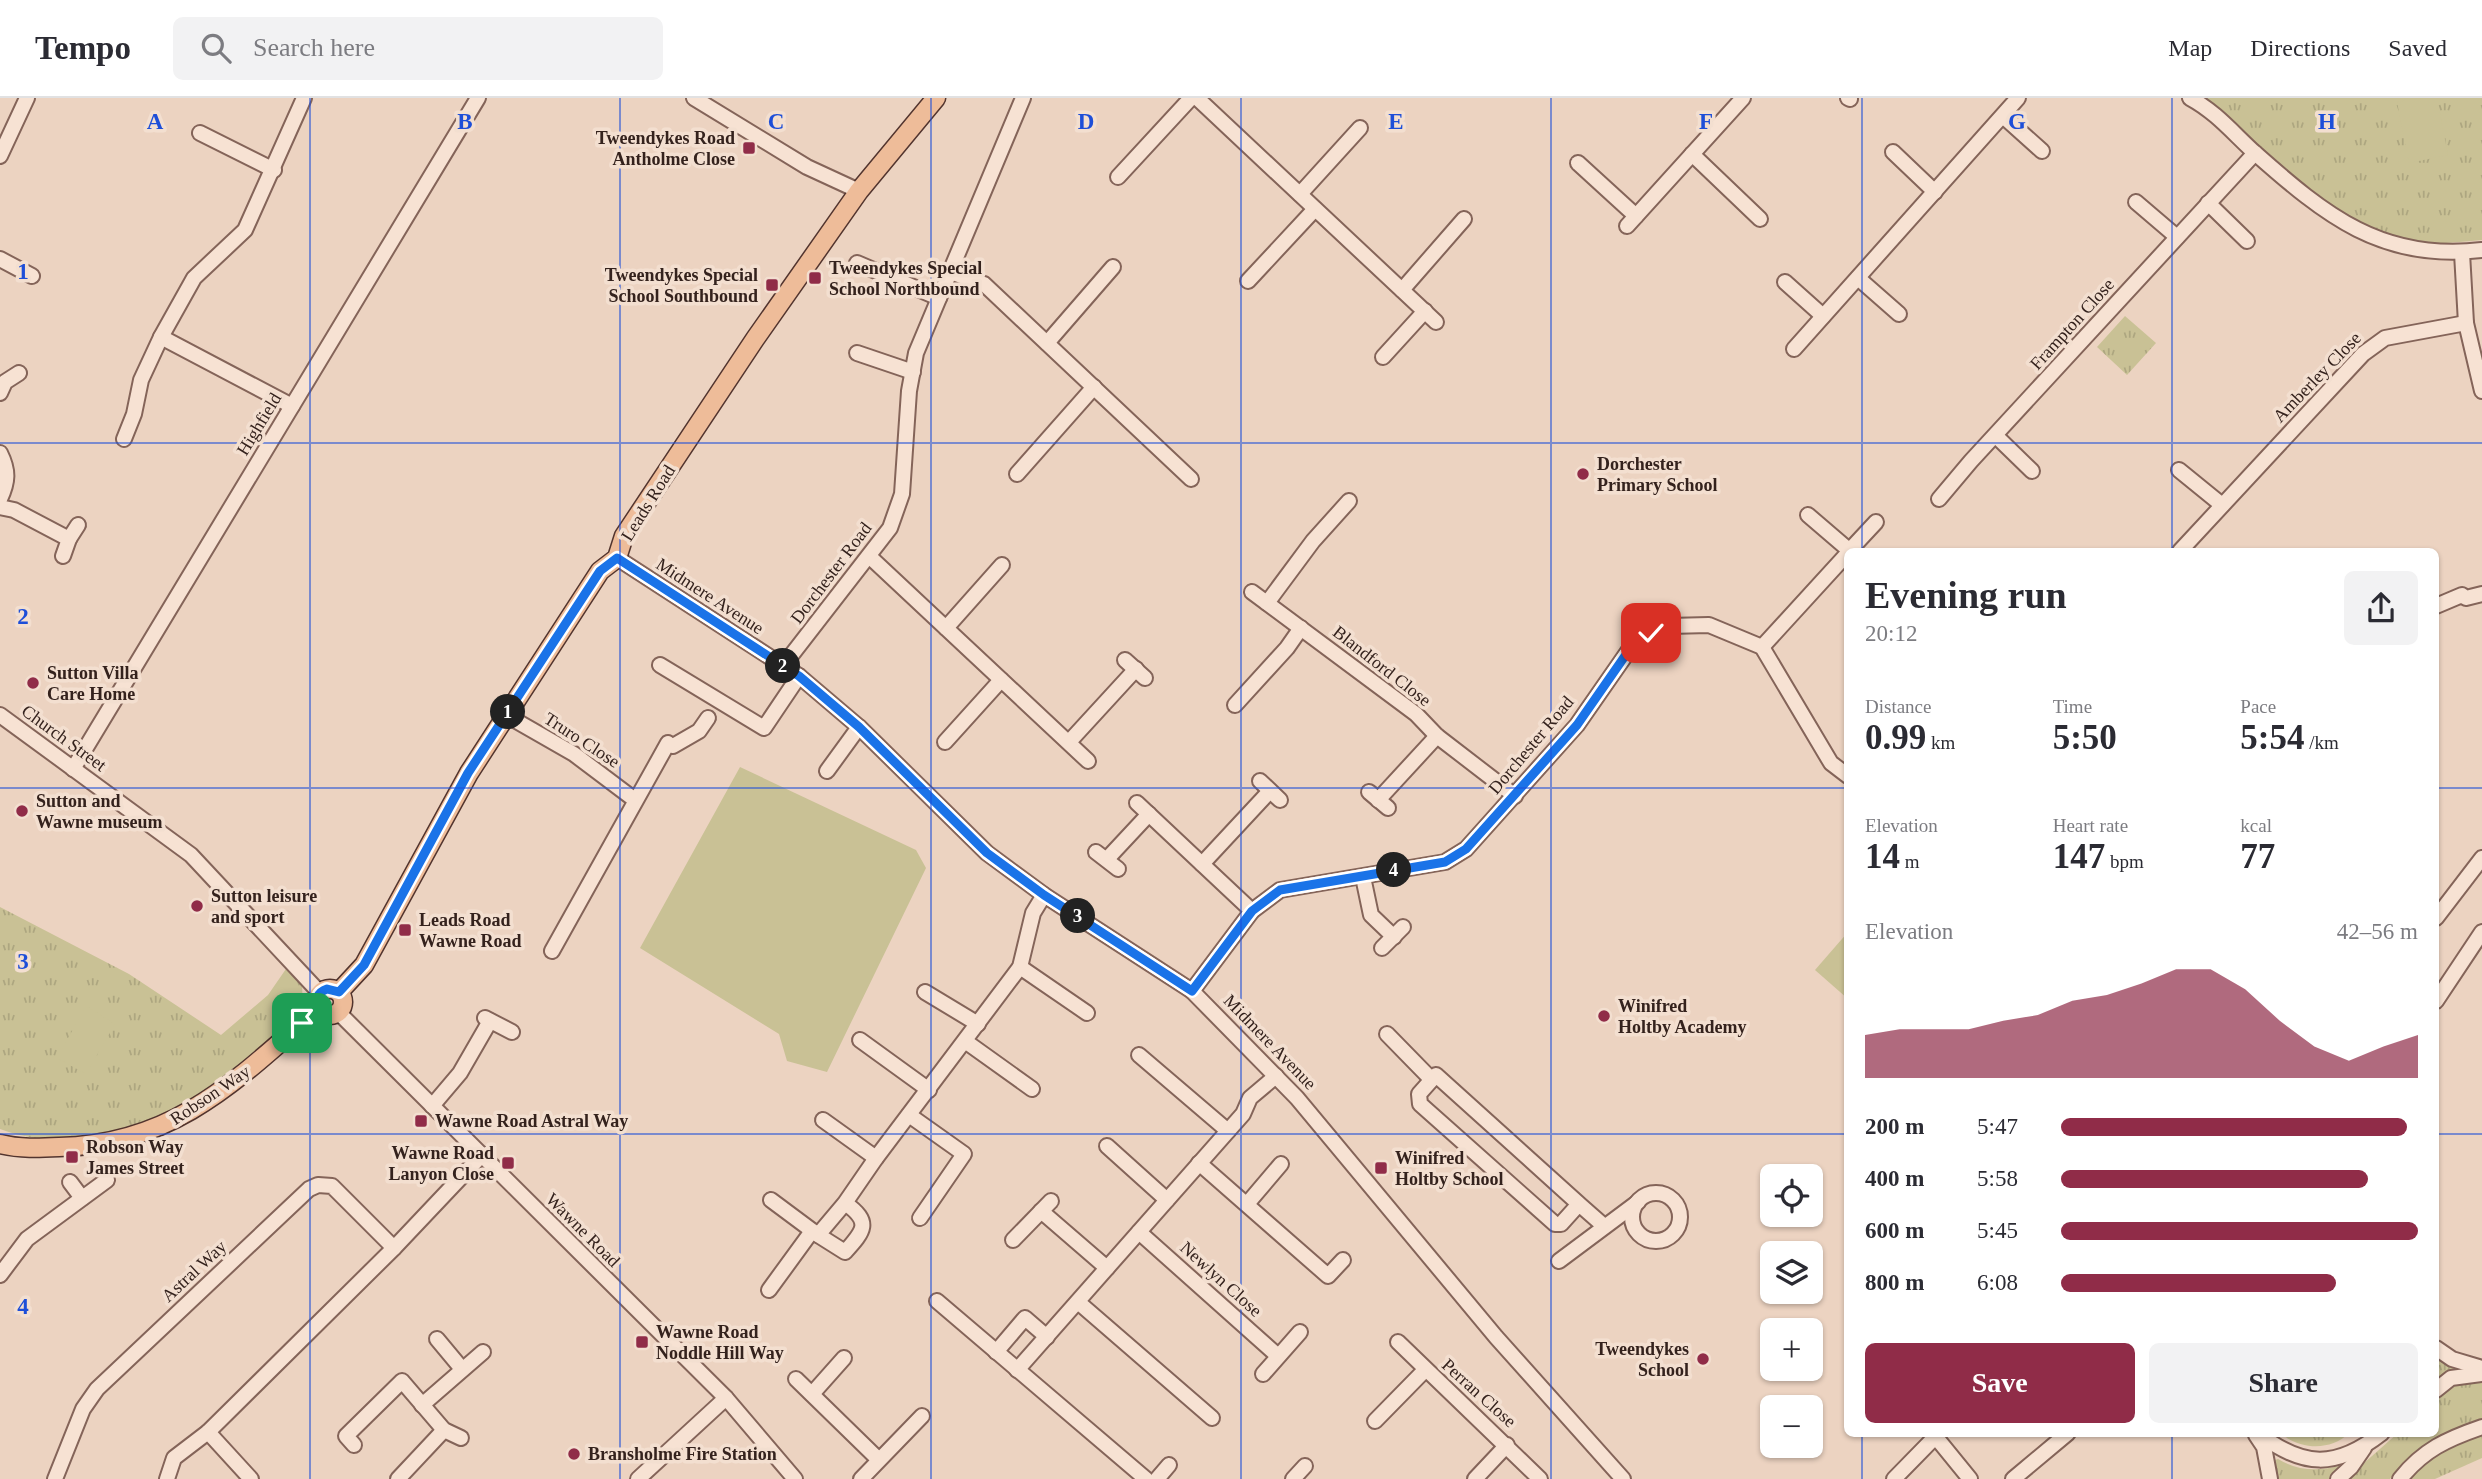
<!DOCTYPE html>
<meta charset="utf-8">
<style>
body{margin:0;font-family:"Times New Roman",serif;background:#f2f2f3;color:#2b2b33;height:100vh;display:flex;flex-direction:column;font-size:26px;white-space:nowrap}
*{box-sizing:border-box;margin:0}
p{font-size:23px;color:#7c7c81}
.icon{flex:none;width:38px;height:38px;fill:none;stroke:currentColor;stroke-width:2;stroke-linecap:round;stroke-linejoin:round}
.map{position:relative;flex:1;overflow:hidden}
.side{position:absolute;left:1844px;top:450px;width:595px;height:889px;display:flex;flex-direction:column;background:#fff;border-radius:10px;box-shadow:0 2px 5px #0004}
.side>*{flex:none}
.fabs{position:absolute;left:1760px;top:1066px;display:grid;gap:14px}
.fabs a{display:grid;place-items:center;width:63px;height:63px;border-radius:10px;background:#fff;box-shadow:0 2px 5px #0004;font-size:35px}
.pin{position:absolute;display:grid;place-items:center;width:60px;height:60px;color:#fff;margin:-30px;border-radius:14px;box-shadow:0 4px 10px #0006}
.km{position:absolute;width:35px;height:35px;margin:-18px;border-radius:50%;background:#222;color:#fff;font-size:19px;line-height:35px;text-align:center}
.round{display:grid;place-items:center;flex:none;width:74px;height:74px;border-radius:10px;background:#f2f2f3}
.overview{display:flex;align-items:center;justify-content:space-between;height:119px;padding:0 21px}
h1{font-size:38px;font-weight:800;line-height:52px}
.stats{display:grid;grid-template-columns:repeat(3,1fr);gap:10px;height:119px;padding:7px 21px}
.stats div{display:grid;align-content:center}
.stats b{font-size:35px;font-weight:800}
.stats small{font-size:19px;font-weight:400}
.stats p{font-size:19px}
.chart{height:196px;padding:14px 21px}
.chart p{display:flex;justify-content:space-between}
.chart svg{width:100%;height:126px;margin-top:7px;fill:#902c48;opacity:.7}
.cta{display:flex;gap:14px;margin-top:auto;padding:14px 21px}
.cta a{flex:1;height:80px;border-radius:10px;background:#902c48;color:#fff;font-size:28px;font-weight:800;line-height:80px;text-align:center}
.cta a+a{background:#f2f2f3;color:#2b2b33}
ul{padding:0 21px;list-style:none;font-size:23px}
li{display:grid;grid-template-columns:112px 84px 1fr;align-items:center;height:52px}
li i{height:18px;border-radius:9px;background:#902c48}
header{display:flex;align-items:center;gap:42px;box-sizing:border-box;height:98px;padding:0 35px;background:#fff;border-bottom:2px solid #e1e1e2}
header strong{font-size:33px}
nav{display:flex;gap:38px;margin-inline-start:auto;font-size:24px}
.search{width:490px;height:63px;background:#f2f2f3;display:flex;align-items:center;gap:18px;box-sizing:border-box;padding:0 24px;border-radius:10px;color:#7c7c81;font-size:26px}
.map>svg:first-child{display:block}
</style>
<header>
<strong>Tempo</strong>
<div class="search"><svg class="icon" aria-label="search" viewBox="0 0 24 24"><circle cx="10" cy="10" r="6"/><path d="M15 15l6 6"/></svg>Search here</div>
<nav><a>Map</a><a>Directions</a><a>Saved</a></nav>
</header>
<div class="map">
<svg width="2482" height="1381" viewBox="0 0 2482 1381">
<defs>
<pattern id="grass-tufts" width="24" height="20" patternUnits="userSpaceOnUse" patternTransform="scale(1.75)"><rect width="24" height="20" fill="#c9c195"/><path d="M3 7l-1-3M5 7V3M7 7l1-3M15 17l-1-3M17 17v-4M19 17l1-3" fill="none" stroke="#ada680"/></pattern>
</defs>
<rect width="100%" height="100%" fill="#ecd3c1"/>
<!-- grass -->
<g fill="url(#grass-tufts)">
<path d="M2202 0H2482V142C2457 144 2431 148 2407 144 2320 128 2271 48 2202 0Z"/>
<polygon points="2125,218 2156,245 2127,277 2097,249"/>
<path d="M0 809 129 876 221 937 268 897 288 868 302 885 303 913C235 991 105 1071 0 1031Z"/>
<polygon points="2436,1255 2465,1271 2436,1285"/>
<path d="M2482 1282V1324C2444 1331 2415 1352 2390 1381H2346L2398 1335H2436V1301L2459 1285Z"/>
<path d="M2280 1335H2349C2330 1354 2299 1351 2280 1335Z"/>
<polygon points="2482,1335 2482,1360 2435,1381 2405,1381 2437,1353"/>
<path d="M2278 1361C2298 1373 2319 1374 2341 1367L2343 1370 2331 1381H2277L2275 1362Z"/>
</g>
<!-- garden -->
<g fill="#c9c195">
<polygon points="2421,0 2437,0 2448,57 2409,65 2397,4"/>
<polygon points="740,669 916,752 926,770 827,974 787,963 779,936 640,850"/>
<polygon points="1848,834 1848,901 1815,872"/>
<polygon points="86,908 115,926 86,976 57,960"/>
</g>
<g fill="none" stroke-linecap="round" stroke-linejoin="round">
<defs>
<g id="minor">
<polyline points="694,0 807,69 859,93"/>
<polyline points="1197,0 1436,224"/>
<polyline points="1848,0 1850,1"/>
<path d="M2190 0C2216 14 2233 35 2255 55 2325 117 2382 164 2482 152"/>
<polyline points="2003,18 2042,53"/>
<polyline points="200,35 274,72"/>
<polyline points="1893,54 1935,94"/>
<polyline points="1692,56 1760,121"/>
<polyline points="0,58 27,0"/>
<polyline points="1578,65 1636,118"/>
<polyline points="1118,79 1191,0"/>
<polyline points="1300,96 1360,30"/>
<polyline points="2136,104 2177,139"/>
<polyline points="2208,105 2247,143"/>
<polyline points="1627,128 1743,0"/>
<polyline points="2462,155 2466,225 2482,293"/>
<polyline points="0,161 32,178"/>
<polyline points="857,165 939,200"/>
<polyline points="950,174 984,186 1191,381"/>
<polyline points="1858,180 1899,216"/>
<polyline points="1248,183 1315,111"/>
<polyline points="1785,184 1823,218"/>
<polyline points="1402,192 1464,121"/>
<polyline points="161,239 292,308"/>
<polyline points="1047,245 1113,169"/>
<polyline points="1794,251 2018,0"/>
<polyline points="857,255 913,274"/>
<polyline points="1383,259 1425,213"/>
<polyline points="0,295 5,284 19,275"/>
<polyline points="1996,338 2032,373"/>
<polyline points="124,341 134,316 141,282 161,239 194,180 245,132 304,0"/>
<path d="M0 355C9 373 8 384 0 401"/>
<polyline points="2179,372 2222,407"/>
<polyline points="1017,376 1094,289"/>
<polyline points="1939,401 1971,363 2255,55"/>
<polyline points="0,409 14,412 69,441 63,458"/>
<polyline points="1808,417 1850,453"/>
<polyline points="69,441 78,427"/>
<polyline points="1849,453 1876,424"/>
<polyline points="2180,453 2363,256 2385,240 2466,225"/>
<polyline points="870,459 1088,663"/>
<polyline points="617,460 799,578 859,629 987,755 1044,797 1192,893 1297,1000 1496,1239 1623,1381"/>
<polyline points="1252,494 1416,616 1437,638 1515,698"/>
<polyline points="1267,505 1313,443 1349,403"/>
<polyline points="2436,508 2462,497 2466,500 2482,496"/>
<polyline points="946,530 1002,467"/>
<polyline points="1762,549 1848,455"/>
<polyline points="1125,562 1145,580"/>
<polyline points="660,567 764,630 799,578"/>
<polyline points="783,568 890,430 902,396 909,293 916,255 1023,0"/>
<polyline points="1235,607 1287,550 1301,530"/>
<polyline points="0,617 191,757 320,895"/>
<polyline points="506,617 574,656 635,702"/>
<polyline points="945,644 1001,582"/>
<polyline points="1069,644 1136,571"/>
<polyline points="673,648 699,633 708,620"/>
<polyline points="73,671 478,0"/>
<polyline points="827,673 859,629"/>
<polyline points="1260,683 1280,702"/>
<polyline points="1369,694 1388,710"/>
<polyline points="1378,702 1437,638"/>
<polyline points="1137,705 1252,813"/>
<polyline points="1096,754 1118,771"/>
<polyline points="1107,761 1149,716"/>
<polyline points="1202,766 1270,693"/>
<polyline points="1363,779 1371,817 1394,839"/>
<polyline points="2436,820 2482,760"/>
<polyline points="1382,850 1403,829"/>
<polyline points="552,853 668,645"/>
<polyline points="1020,869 1087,915"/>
<polyline points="1192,893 1252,813 1280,792 1445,764 1466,751 1577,627 1634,545 1669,528 1709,527 1762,549 1831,665 1848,678"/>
<polyline points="925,894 978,926"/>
<polyline points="2436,903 2482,834"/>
<polyline points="338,914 726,1300 795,1381"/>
<polyline points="485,920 512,934"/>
<polyline points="1387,936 1431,981"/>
<polyline points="860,942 929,992"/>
<polyline points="965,943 1032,991"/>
<polyline points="1139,957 1228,1033"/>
<polyline points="432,1008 460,975 490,923"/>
<polyline points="909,1017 964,1056 920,1120"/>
<polyline points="823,1022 876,1060"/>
<polyline points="1107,1048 1167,1102"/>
<polyline points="1199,1065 1328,1178 1343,1162"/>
<polyline points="70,1084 82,1100"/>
<circle cx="1656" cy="1119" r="24"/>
<polyline points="771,1102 818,1137"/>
<path d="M845 1105C872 1124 864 1133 845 1154L818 1137 845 1105 876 1060 1020 869 1033 815 1044 797"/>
<polyline points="1247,1106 1281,1066"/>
<polyline points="1579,1106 1436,977 1419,996 1420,1006 1555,1126 1561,1126 1579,1106 1604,1128"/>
<polyline points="1041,1113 1107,1170"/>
<polyline points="1139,1134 1278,1258"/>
<polyline points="1013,1142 1051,1103"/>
<polyline points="1559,1163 1638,1104"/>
<polyline points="0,1177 27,1141 107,1082"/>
<polyline points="769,1192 812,1133"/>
<polyline points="937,1203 1146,1381"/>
<polyline points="1078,1204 1212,1320"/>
<polyline points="437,1241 462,1271"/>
<polyline points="1398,1244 1540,1381"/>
<polyline points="2436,1250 2452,1261 2482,1270"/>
<polyline points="996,1254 1025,1220 1047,1239"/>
<polyline points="1017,1272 1243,1016 1250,1000 1276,978"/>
<polyline points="1263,1276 1300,1234"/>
<polyline points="796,1281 878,1361"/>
<polyline points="2436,1292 2451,1280 2482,1276"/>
<polyline points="812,1296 844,1260"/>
<polyline points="422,1307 483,1254"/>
<polyline points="1375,1323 1425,1272"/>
<polyline points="208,1334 251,1381"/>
<path d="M2258 1335C2303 1370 2336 1371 2382 1335"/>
<polyline points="2256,1337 2264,1349 2270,1381"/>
<polyline points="1935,1338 1970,1381"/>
<polyline points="354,1347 346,1338 402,1283 444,1332 461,1340"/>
<polyline points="55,1381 83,1311 97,1291 309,1091 318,1087 332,1088 394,1150"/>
<polyline points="167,1381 174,1360 208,1334 394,1150 481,1058"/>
<polyline points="398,1381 444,1332"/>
<polyline points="638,1381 726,1300"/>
<polyline points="861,1381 922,1318"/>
<polyline points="1157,1381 1169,1367"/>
<polyline points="1293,1381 1305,1368"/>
<polyline points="1475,1381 1507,1347"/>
<polyline points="1894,1381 1939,1335"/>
<polyline points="2013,1381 2068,1335"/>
<polyline points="2338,1381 2351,1369 2364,1350"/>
<path d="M2400 1381C2423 1352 2447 1341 2482 1329"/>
</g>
<g id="major">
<circle cx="330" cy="904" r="13"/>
<polyline points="339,894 364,867 469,675 600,473 617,460 624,438 755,241 859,93 936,0"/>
<path d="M0 1046C19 1051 40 1050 59 1049 174 1047 237 982 318 911"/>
</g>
</defs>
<!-- minor casing -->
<use href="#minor" stroke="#846459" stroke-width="18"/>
<!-- major casing -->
<use href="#major" stroke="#52342e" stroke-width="21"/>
<!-- minor -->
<use href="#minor" stroke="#f7e2d3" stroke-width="14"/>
<!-- major -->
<use href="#major" stroke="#eebc99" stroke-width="18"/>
</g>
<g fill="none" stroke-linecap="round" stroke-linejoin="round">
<defs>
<path id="route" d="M302 925 318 911C314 902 318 894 327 891L339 894 364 867 468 675 600 473 617 460 799 578 859 629 987 755 1044 797 1192 893 1252 813 1280 792 1445 764 1466 751 1577 627 1634 545 1651 535"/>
</defs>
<!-- route casing -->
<use href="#route" stroke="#fff" stroke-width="14"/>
<!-- route -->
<use href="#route" stroke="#1a73e8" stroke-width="9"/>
</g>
<!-- grid -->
<path fill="none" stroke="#1d4ed8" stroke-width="2" stroke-opacity="0.55" d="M310 0V1381M620 0V1381M931 0V1381M1241 0V1381M1551 0V1381M1862 0V453M2172 0V453M0 345H2482M0 690H1848M2436 690H2482M0 1036H1848M2436 1036H2482M1862 1335V1381M2172 1335V1381"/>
<!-- markers -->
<g fill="#902c48" stroke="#f3dfd0" stroke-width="2.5">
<rect x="742" y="43" width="14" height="14" rx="3.5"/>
<rect x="808" y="173" width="14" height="14" rx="3.5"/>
<rect x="765" y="180" width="14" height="14" rx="3.5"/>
<circle cx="1583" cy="376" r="7"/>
<circle cx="33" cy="585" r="7"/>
<circle cx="22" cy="713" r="7"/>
<circle cx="197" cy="808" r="7"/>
<rect x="398" y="825" width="14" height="14" rx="3.5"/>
<circle cx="1604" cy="918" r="7"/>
<rect x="414" y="1016" width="14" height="14" rx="3.5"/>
<rect x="65" y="1052" width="14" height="14" rx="3.5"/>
<rect x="501" y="1058" width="14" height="14" rx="3.5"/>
<rect x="1374" y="1063" width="14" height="14" rx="3.5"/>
<rect x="635" y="1237" width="14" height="14" rx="3.5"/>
<circle cx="1703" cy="1261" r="7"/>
<circle cx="574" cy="1356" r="7"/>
</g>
<g text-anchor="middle" stroke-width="7" stroke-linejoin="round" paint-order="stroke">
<!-- poi labels -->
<g font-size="18" font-weight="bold" fill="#34221d" stroke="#f3dfd0" text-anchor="start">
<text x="735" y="46" text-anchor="end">Tweendykes Road<tspan x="735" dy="21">Antholme Close</tspan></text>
<text x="829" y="176">Tweendykes Special<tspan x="829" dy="21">School Northbound</tspan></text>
<text x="758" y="183" text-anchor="end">Tweendykes Special<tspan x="758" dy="21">School Southbound</tspan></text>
<text x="1597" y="372">Dorchester<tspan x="1597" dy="21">Primary School</tspan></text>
<text x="47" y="581">Sutton Villa<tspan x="47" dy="21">Care Home</tspan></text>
<text x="36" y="709">Sutton and<tspan x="36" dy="21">Wawne museum</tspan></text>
<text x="211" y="804">Sutton leisure<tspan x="211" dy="21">and sport</tspan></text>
<text x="419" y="828">Leads Road<tspan x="419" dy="21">Wawne Road</tspan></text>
<text x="1618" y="914">Winifred<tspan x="1618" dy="21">Holtby Academy</tspan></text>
<text x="435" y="1029">Wawne Road Astral Way</text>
<text x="86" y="1055">Robson Way<tspan x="86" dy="21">James Street</tspan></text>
<text x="494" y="1061" text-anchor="end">Wawne Road<tspan x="494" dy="21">Lanyon Close</tspan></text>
<text x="1395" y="1066">Winifred<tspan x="1395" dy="21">Holtby School</tspan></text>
<text x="656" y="1240">Wawne Road<tspan x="656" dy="21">Noddle Hill Way</tspan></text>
<text x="1689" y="1257" text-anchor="end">Tweendykes<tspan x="1689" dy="21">School</tspan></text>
<text x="588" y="1362">Bransholme Fire Station</text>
</g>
<!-- street labels -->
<g font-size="18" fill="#34221d" stroke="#f3dfd0">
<text transform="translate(2072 226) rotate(-48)" y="6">Frampton Close</text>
<text transform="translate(2317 279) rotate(-46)" y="6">Amberley Close</text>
<text transform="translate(259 326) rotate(-59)" y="6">Highfield</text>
<text transform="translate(648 405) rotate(-58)" y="6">Leads Road</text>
<text transform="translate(831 475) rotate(-53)" y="6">Dorchester Road</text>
<text transform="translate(710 498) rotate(33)" y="6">Midmere Avenue</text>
<text transform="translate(1382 568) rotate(38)" y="6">Blandford Close</text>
<text transform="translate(64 640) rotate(36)" y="6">Church Street</text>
<text transform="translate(582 642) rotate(33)" y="6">Truro Close</text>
<text transform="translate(1531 647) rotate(-50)" y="6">Dorchester Road</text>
<text transform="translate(1270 944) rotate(46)" y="6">Midmere Avenue</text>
<text transform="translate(210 997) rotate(-34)" y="6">Robson Way</text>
<text transform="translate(583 1132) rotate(45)" y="6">Wawne Road</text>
<text transform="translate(194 1173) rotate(-43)" y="6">Astral Way</text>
<text transform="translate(1221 1181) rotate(42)" y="6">Newlyn Close</text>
<text transform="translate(1479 1295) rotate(42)" y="6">Perran Close</text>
</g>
</g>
<g font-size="23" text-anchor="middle" font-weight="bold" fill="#1d4ed8" stroke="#f3dfd0" stroke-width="7" stroke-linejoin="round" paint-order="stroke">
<text x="155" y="31">A</text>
<text x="465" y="31">B</text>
<text x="776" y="31">C</text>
<text x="1086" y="31">D</text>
<text x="1396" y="31">E</text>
<text x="1706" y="31">F</text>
<text x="2017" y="31">G</text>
<text x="2327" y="31">H</text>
<text x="23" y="181">1</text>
<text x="23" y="526">2</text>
<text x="23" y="871">3</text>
<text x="23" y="1216">4</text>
</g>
</svg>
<div class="fabs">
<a><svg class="icon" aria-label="locate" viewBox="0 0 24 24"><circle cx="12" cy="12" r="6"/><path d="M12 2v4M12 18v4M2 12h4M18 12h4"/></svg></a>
<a><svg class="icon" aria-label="layers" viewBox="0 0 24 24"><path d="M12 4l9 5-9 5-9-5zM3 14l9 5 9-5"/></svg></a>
<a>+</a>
<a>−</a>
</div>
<div class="pin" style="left:302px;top:925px;background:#1e9e55"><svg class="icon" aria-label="arrive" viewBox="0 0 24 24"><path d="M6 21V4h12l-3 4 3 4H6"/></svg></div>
<div class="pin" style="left:1651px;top:535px;background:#d93025"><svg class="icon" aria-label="check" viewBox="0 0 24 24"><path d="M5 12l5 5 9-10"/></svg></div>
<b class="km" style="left:508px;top:614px">1</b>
<b class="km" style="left:783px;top:568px">2</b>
<b class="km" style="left:1078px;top:818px">3</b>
<b class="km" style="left:1394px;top:772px">4</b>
<section class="side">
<div class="overview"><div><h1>Evening run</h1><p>20:12</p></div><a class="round"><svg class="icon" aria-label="share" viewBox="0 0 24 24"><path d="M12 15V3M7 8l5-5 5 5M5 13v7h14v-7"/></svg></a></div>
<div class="stats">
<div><p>Distance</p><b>0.99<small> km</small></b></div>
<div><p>Time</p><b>5:50</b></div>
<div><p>Pace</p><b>5:54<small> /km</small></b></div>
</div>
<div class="stats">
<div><p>Elevation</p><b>14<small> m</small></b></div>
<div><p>Heart rate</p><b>147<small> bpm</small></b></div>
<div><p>kcal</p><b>77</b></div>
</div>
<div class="chart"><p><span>Elevation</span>42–56 m</p>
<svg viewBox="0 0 160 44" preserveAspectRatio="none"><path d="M0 44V29L10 27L20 27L30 27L40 24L50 22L60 17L70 15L80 11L90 6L100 6L110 13L120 24L130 33L140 38L150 33L160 29V44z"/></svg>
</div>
<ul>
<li><b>200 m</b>5:47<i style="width:97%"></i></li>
<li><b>400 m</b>5:58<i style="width:86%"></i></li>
<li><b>600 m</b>5:45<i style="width:100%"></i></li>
<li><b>800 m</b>6:08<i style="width:77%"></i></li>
</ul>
<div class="cta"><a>Save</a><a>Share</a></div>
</section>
</div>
